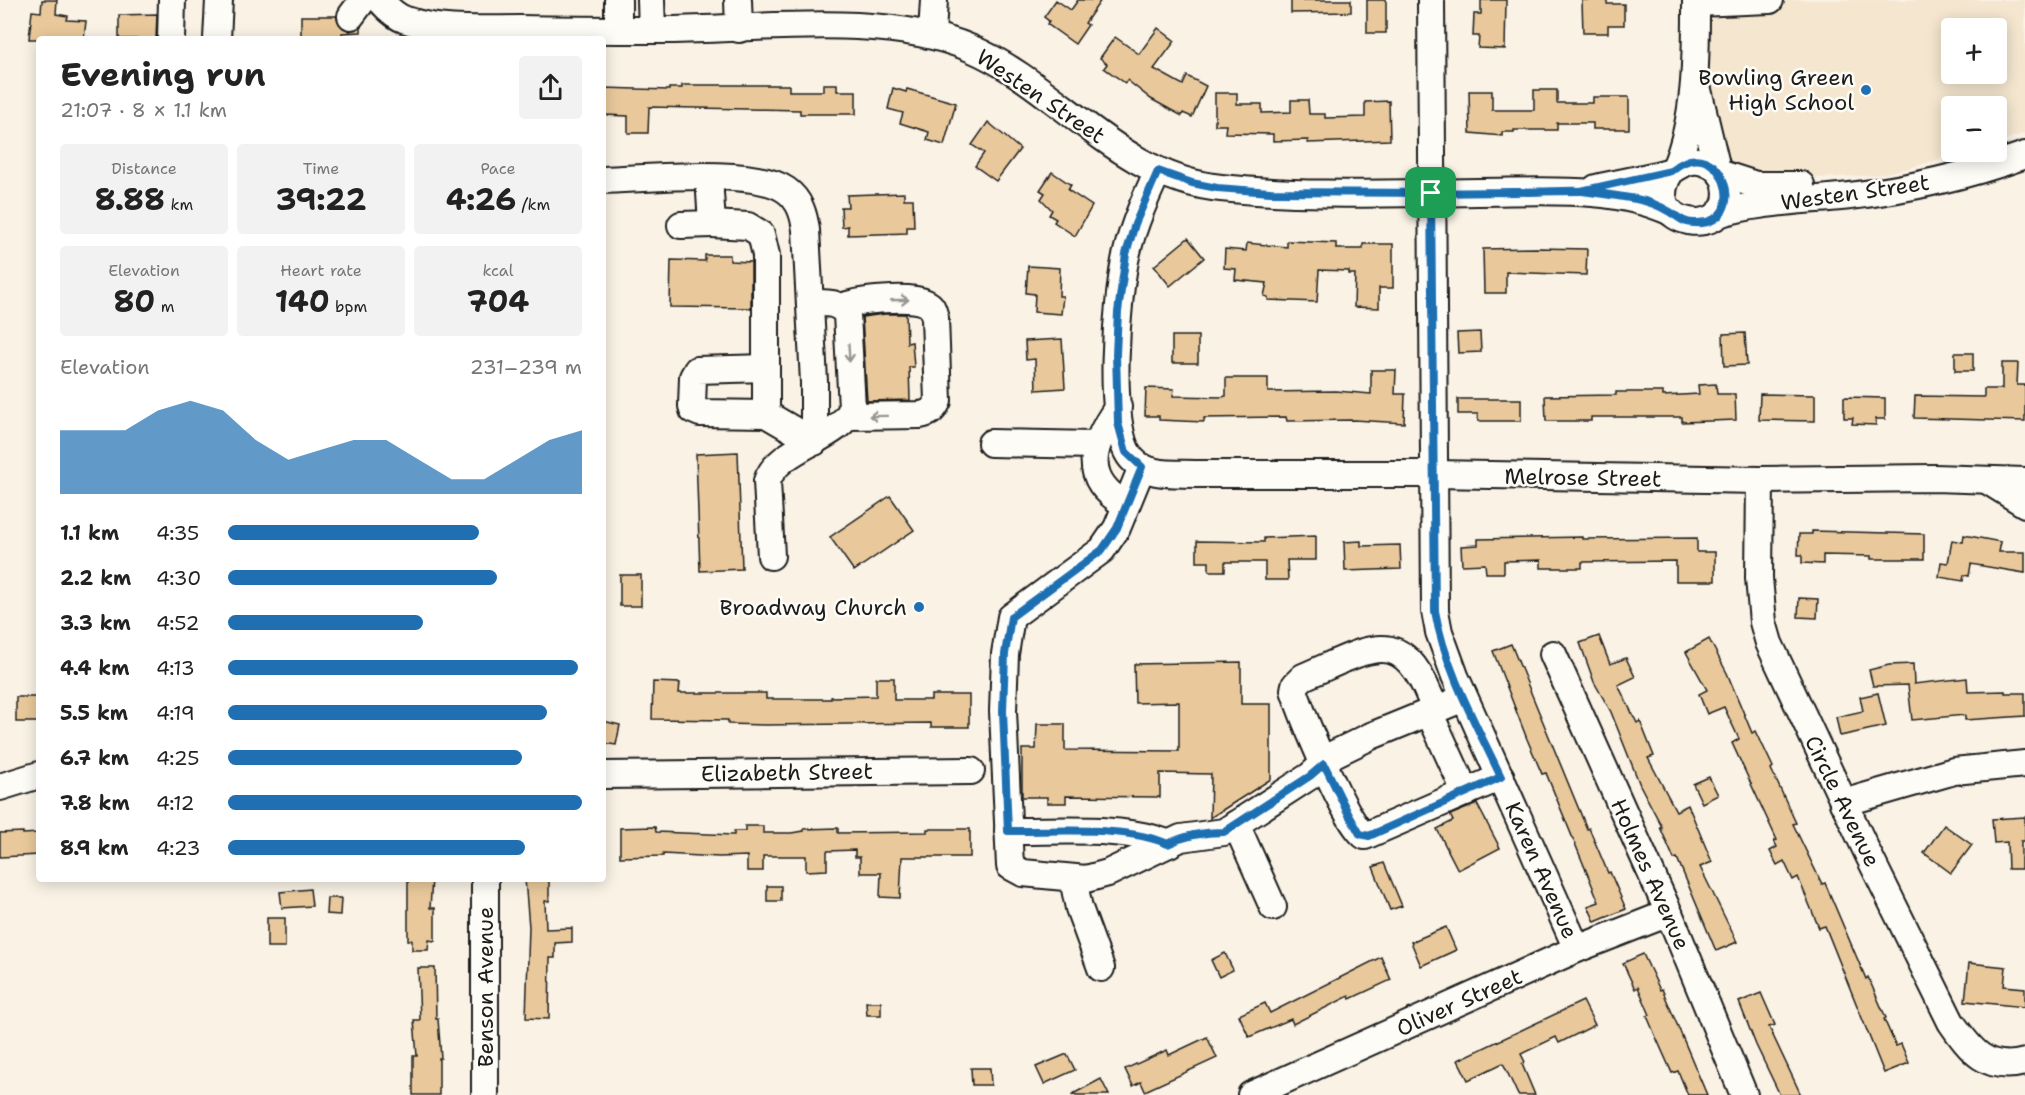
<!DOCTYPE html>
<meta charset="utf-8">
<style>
body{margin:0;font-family:"Shantell Sans",sans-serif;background:#f2f2f2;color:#222;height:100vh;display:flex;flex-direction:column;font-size:22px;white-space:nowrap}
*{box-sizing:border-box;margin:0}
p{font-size:20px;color:#767676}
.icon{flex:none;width:33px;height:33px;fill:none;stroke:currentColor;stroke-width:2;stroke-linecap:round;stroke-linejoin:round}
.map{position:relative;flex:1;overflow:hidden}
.details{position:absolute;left:36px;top:36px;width:570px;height:846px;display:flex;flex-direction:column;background:#fff;border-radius:6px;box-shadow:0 3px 15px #0003}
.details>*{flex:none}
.fabs{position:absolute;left:1941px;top:18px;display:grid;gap:12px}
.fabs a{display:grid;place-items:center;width:66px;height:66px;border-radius:6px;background:#fff;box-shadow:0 3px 15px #0003;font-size:30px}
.pin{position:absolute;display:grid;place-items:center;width:51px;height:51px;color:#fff;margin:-26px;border-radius:12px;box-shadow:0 3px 9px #0006}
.round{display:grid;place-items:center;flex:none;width:63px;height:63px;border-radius:6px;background:#f2f2f2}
.overview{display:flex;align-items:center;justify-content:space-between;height:102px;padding:0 24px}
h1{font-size:33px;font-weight:700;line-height:45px}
.figures{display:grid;grid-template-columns:repeat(3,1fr);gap:9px;height:102px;padding:6px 24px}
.figures div{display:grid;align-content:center;border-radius:6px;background:#f2f2f2;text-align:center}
.figures b{font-size:30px;font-weight:700}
.figures small{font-size:16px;font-weight:400}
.figures p{font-size:16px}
.chart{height:168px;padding:12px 24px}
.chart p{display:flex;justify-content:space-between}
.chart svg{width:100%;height:108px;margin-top:6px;fill:#1f6fb2;opacity:.7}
ul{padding:0 24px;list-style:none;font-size:20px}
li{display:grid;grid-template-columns:96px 72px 1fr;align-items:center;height:45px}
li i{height:15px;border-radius:8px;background:#1f6fb2}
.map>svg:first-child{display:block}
</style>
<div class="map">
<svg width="2025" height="1095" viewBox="0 0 2025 1095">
<rect width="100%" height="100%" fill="#f9f2e5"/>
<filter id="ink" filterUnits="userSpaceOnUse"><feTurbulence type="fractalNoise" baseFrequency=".0167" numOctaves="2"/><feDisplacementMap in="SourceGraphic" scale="12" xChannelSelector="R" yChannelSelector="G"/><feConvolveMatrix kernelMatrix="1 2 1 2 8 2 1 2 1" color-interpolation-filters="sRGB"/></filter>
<g filter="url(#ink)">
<!-- built -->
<path fill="#f4e6cf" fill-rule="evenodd" d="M1706 0H2025V133L1997 142 1996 106H1952V152H1964L1909 168 1875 175 1777 180 1727 170 1708 113ZM1952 28H1996V74H1952Z"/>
<!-- building -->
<g fill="#e9c99b" stroke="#1c1c1c" stroke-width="1.5">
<polygon points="42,0 57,0 56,14 68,16 67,20 86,21 84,39 29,39 32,11 41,12"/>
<polygon points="1056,0 1071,10 1078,0 1101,0 1085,23 1088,25 1075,44 1047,24 1049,21 1044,17"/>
<polygon points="1291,0 1351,0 1351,12 1291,13"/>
<rect x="1367" y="0" width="19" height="33"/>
<polygon points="1481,0 1506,0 1505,49 1478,48 1479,36 1473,36 1474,14 1481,14"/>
<polygon points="1582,0 1607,0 1607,4 1624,4 1624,25 1608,25 1608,33 1583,33"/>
<polygon points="157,14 156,39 119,39 119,15"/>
<polygon points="301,16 336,16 343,28 350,31 361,26 361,32 342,33 342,39 301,39"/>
<polygon points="1158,28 1175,41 1154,69 1183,85 1187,76 1206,86 1192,117 1183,113 1182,116 1151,99 1127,80 1125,83 1104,68 1107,64 1100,58 1115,37 1139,54"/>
<polygon points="823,84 837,84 837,91 856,91 856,114 800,114 800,110 649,107 648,133 628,133 628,116 604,115 604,88 669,90 669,88 682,88 682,85 789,85 789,91 823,91"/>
<polygon points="893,88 906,92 907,89 956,103 944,145 927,140 929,132 900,123 903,113 888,109"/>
<polygon points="1534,90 1557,90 1557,103 1593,103 1593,97 1629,97 1629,129 1593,129 1593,123 1557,123 1557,130 1514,130 1514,132 1502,132 1502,136 1470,133 1469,91 1492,91 1492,110 1534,110"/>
<polygon points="1215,93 1237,93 1237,104 1262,104 1262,113 1291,112 1291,100 1308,100 1309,114 1325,114 1325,118 1365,117 1365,102 1389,101 1390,140 1308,143 1308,140 1273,141 1273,134 1225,133 1226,125 1215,125"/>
<polygon points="988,122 1020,149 996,181 975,166 984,153 972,145"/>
<polygon points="1052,172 1071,185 1068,190 1092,206 1075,236 1054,222 1056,219 1049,215 1052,210 1041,199 1045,193 1040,190"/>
<polygon points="904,193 904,199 913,199 914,227 907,227 907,233 848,235 848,226 842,227 841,207 848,207 847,195"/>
<polygon points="1188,238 1204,258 1170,286 1154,266"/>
<polygon points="1287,241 1336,243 1336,249 1363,249 1363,244 1393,244 1393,288 1379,288 1379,308 1354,307 1355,274 1349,274 1349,271 1319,270 1317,302 1268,300 1268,297 1264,296 1267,283 1235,280 1236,269 1224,268 1225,249 1246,251 1247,243 1287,247"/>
<polygon points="1537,248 1587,249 1586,275 1506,272 1506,293 1484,293 1483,249"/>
<polygon points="705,255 730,255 730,261 751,262 751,308 670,307 671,260 705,261"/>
<polygon points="1028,266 1060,268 1059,296 1063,296 1061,314 1034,312 1035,294 1026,293"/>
<polygon points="885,314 906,314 907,343 912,342 914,367 909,367 910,400 867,401 862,317"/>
<polygon points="1480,332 1481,352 1458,353 1457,333"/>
<polygon points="1745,333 1747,365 1724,366 1723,334"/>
<rect x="1172" y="336" width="26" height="27"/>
<polygon points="1062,339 1065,388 1036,390 1035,359 1026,360 1025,341"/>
<rect x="1955" y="353" width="18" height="18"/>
<polygon points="2002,363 2018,363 2017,385 2025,385 2025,421 1914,418 1915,396 1984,397 1984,389 2002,389"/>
<polygon points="1371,370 1396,370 1395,394 1405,394 1404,423 1354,420 1287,421 1286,417 1204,418 1204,422 1159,420 1159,416 1145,416 1146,388 1174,389 1173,396 1222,397 1226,396 1226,378 1268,378 1268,392 1336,391 1371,394"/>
<polygon points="1716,384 1717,394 1735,394 1736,420 1682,422 1682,417 1591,417 1591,421 1546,421 1545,396 1616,395 1616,392 1663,392 1663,396 1699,394 1698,385"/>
<polygon points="1760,394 1815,395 1815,421 1759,420"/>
<polygon points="1844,397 1885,398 1885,419 1876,419 1876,425 1852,424 1853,418 1844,418"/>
<polygon points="1458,399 1521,399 1521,421 1478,421 1478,414 1458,414"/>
<polygon points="738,452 742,569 700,571 696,454"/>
<polygon points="890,496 914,530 854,571 830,537"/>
<polygon points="1812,531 1924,534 1924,559 1871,559 1871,556 1823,555 1823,564 1802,563 1802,555 1798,555 1799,534 1812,534"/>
<polygon points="1964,535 2001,542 1999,552 2025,552 2025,573 1971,564 1969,576 1964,575 1963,581 1939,577 1941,562 1948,563 1952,540 1963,542"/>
<polygon points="1316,536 1316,560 1287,560 1288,580 1265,580 1265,562 1225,562 1225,571 1209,571 1209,562 1197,562 1197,541 1264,542 1264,538"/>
<polygon points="1582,537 1582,539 1697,538 1697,552 1715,552 1715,581 1676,581 1676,561 1582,562 1582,568 1541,568 1541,560 1504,561 1504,573 1486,573 1485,564 1462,565 1461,546 1478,545 1478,539"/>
<polygon points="1361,541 1361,546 1400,545 1401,569 1345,571 1344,542"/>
<rect x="620" y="575" width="21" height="31"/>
<polygon points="1799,598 1818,599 1817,618 1798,617"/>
<polygon points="1599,636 1610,664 1626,658 1635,677 1618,685 1637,723 1640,721 1654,756 1648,758 1676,811 1688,805 1712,862 1700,867 1737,942 1716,951 1677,858 1674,859 1660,827 1662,827 1640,785 1611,712 1594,682 1580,643"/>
<polygon points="1709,639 1727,673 1752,733 1756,731 1773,767 1771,769 1796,823 1793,824 1822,884 1825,883 1866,979 1868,977 1886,1018 1884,1019 1896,1046 1901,1044 1909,1063 1884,1073 1825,926 1819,928 1798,877 1793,880 1784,861 1777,865 1770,851 1777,847 1774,841 1777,840 1732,743 1739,739 1724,707 1707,714 1699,694 1707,690 1686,652"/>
<polygon points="1511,644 1587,829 1589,828 1608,873 1610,872 1626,909 1595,922 1588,906 1599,902 1546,773 1542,774 1527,739 1493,651"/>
<polygon points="1241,662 1241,704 1271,704 1271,779 1210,818 1211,774 1160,773 1160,797 1066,796 1066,803 1047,803 1047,797 1022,797 1022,749 1036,749 1037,724 1065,724 1065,750 1179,751 1179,702 1135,703 1134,664"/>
<polygon points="1913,664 1914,684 1967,678 1968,692 2005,691 2005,693 2025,693 2025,716 1965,720 1965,715 1912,720 1908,685 1873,686 1869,670 1889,665"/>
<polygon points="876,678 894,678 894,700 931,700 931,695 969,695 969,727 931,727 931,723 765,725 728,724 728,720 652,719 653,682 680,683 679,693 766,693 766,699 831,699 831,697 876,696"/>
<polygon points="1878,693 1886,726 1840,736 1836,717 1863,711 1860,697"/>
<rect x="16" y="697" width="23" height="25"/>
<polygon points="603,721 620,725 616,745 603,743"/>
<polygon points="1709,777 1718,795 1702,803 1693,784"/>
<polygon points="1477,804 1500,848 1458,870 1437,829 1453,821 1450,815"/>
<polygon points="2025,817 2025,841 2021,841 2021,869 2008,869 2007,842 1994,843 1992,819"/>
<polygon points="1944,825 1972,845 1951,873 1924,853"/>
<polygon points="745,826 763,826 763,833 791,833 804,831 804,829 838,828 838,833 927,832 927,829 970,829 970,857 902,857 900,898 880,897 881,873 860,873 860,857 855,857 855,850 827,851 827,870 806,871 806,856 763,856 763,871 747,871 747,856 719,857 663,854 663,856 620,857 620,828 655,827 656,832 734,835 734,831 745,831"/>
<polygon points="23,832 23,834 39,833 39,855 0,857 0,833"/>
<polygon points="1384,863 1402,906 1390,910 1373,867"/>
<polygon points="408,879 432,879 430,908 435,908 435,941 429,940 428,950 412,950 412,940 408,940"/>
<polygon points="525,879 549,879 549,901 545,901 546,929 572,928 572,942 555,943 555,958 550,958 549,1019 526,1018 529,927"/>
<rect x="767" y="886" width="14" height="15"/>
<polygon points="310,889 312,906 282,908 280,892"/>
<polygon points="327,898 341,898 340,915 326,914"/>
<rect x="267" y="918" width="18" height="29"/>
<polygon points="1446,927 1456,950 1421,966 1411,942"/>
<polygon points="1225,953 1233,970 1219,977 1211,960"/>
<polygon points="1643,954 1660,990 1662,989 1707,1095 1688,1095 1678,1071 1672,1073 1655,1035 1647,1016 1650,1015 1638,987 1635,989 1623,963"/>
<polygon points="1381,957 1391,980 1350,999 1349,996 1293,1024 1291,1019 1249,1037 1239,1015 1265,1003 1270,1013"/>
<polygon points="1969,963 2006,967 2004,986 2025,988 2025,1007 1965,1001"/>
<polygon points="418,968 435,968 436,1019 438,1019 441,1058 439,1058 439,1095 413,1095 413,1056 417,1056 414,1020 420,1020"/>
<polygon points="1761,993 1775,1025 1769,1027 1801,1095 1780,1095 1756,1045 1739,1002"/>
<polygon points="1583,1001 1595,1025 1559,1043 1556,1037 1521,1054 1525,1062 1522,1064 1535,1095 1518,1095 1503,1063 1468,1080 1458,1060"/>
<polygon points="866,1002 881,1002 881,1015 867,1015"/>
<polygon points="1207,1037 1217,1058 1145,1091 1141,1082 1133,1086 1125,1069 1167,1050 1169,1055"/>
<polygon points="1067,1054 1075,1070 1044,1084 1036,1067"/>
<polygon points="971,1068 990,1068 991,1085 972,1085"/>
<polygon points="1101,1079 1109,1095 1071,1095"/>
</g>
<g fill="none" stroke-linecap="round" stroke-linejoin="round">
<defs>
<g id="minor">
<path d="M380 0C387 8 396 17 406 20 442 32 482 29 520 29 570 30 619 30 669 30 761 29 885 12 970 48 1058 85 1118 178 1221 188 1306 197 1393 193 1478 192 1540 192 1613 185 1671 212"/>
<polyline points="618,0 618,30"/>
<polyline points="651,0 652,30"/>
<polyline points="738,0 739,29"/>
<polyline points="1431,0 1435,611 1439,632 1455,676 1577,949"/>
<polyline points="1696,3 1770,0"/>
<polyline points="351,16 363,0"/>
<polyline points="932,34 934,0"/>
<polyline points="171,39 172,0"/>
<polyline points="217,39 219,0"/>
<polyline points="1698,90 1717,169"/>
<path d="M1675 168C1697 115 1696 56 1696 0"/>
<path d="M1158 171C1146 197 1134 223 1127 252 1117 290 1105 430 1132 459 1147 477 1175 473 1197 474H1434L1760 480 1934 478 2025 481"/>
<polyline points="1722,174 1756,185 1801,185"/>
<path d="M603 180C645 179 753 167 786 190 800 200 804 215 806 230L814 382V442"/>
<path d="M1596 188C1620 182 1644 179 1668 172 1677 169 1682 162 1692 161 1697 160 1701 161 1706 163 1716 166 1724 175 1726 185 1738 243 1634 228 1671 171"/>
<path d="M1718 214C1760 201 1806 201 1850 196 1910 189 1969 175 2025 155"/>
<polyline points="712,224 748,226 761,234 766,255 766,414 814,442"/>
<polyline points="681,225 712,224 709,177"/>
<path d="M842 307C857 300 911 295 926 303 933 306 933 311 935 318L938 401C933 411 930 413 920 415L849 416"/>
<path d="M1118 407C1092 444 1079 478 1126 505"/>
<polyline points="766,414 700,413 693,410 692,406 693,377 697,370 766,368"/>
<polyline points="991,443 1095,445"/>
<polyline points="1142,467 1117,528 1102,550 1011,617 1005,654 1003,711 1010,866 1023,873 1086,879 1108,873 1181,838 1224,832 1310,776 1334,754 1371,736 1464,698"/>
<path d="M1760 480 1759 578 1763 622 1769 643 1868 854 1951 1022C1971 1051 1987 1072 2025 1062"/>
<polyline points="1988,481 2025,504"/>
<path d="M771 556 767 481C778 447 841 439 852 408L847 314C838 301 825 303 811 303"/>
<polyline points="1553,654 1669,913 1744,1095"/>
<path d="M1435 710C1403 620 1372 648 1303 677L1295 685 1294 690C1302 714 1347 827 1365 836L1501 777"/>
<polyline points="1429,712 1466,793"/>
<polyline points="603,775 971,771"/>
<polyline points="0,787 39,775"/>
<polyline points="1843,803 1954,771 2025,764"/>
<polyline points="1236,824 1273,907"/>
<path d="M1008 831C1056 832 1125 825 1169 844"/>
<polyline points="1073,879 1079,908 1101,968"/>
<polyline points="485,1095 485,879"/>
<polyline points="1251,1095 1577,949 1669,913"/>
</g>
</defs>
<!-- minor casing -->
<use href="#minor" stroke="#1c1c1c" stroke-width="30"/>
<!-- minor -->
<use href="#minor" stroke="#fdfcf7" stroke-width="26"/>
</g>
<!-- one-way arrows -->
<defs><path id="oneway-shaft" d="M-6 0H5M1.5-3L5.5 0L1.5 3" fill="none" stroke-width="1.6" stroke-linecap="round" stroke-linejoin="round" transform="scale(1.5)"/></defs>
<g stroke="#989794">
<use href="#oneway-shaft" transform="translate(900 300) rotate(-2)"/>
<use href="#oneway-shaft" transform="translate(849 353) rotate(87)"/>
<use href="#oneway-shaft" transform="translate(878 416) rotate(179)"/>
</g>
</g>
<g fill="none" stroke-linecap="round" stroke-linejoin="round" filter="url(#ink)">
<defs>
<path id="route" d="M1431 193 1435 611C1445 669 1476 724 1501 777L1369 836 1360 834 1349 815 1324 764 1310 776 1224 832C1205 832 1186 835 1168 844 1125 825 1056 832 1008 831L1003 711 1005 654 1011 617 1102 550 1117 528 1142 467 1126 452 1118 423 1116 354 1118 312 1126 254 1135 224 1158 171 1192 183 1217 188 1270 192 1431 193 1581 191 1671 171C1721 126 1754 227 1694 223 1683 223 1678 217 1670 212 1660 206 1647 201 1636 199 1618 196 1599 193 1582 191 1565 190 1548 192 1531 192 1498 192 1464 192 1431 193"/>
</defs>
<!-- route casing -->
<use href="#route" stroke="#fff" stroke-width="12"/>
<!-- route -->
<use href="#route" stroke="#1f6fb2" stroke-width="8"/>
</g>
<!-- markers -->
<g fill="#1f6fb2" stroke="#fdfcf7" stroke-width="2">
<circle cx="1866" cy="90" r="6"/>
<circle cx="919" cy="607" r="6"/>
</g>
<g text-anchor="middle" stroke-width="5" stroke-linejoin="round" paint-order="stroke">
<!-- poi labels -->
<g font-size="22" fill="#1c1c1c" stroke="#fdfcf7" text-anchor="end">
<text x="1854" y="85">Bowling Green<tspan x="1854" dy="25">High School</tspan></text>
<text x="907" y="615">Broadway Church</text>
</g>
<!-- street labels -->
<g font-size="22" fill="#1c1c1c" stroke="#fdfcf7">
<text transform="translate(1041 96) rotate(34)" y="8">Westen Street</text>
<text transform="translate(1855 192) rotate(-8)" y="8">Westen Street</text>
<text transform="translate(1583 477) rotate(1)" y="8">Melrose Street</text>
<text transform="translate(787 772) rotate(-1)" y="8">Elizabeth Street</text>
<text transform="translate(1843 801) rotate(64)" y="8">Circle Avenue</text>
<text transform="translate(1542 870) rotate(66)" y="8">Karen Avenue</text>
<text transform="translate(1651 874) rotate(66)" y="8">Holmes Avenue</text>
<text transform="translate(485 987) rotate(-90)" y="8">Benson Avenue</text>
<text transform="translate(1459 1002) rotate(-24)" y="8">Oliver Street</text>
</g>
</g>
</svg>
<div class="fabs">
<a>+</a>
<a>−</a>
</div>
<div class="pin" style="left:1431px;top:193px;background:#1e9e55"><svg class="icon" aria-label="arrive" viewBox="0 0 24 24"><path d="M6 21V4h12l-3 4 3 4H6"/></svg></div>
<section class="details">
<div class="overview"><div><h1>Evening run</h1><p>21:07 · 8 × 1.1 km</p></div><a class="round"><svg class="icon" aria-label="share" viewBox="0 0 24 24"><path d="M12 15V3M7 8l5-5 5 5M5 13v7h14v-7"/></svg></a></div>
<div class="figures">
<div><p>Distance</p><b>8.88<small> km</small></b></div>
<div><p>Time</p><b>39:22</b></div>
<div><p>Pace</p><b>4:26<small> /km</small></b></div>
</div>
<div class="figures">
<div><p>Elevation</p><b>80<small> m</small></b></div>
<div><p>Heart rate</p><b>140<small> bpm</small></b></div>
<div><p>kcal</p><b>704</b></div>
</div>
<div class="chart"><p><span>Elevation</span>231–239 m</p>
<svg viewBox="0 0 160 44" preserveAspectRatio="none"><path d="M0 44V18L10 18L20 18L30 10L40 6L50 10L60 22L70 30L80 26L90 22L100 22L110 30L120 38L130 38L140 30L150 22L160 18V44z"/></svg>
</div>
<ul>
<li><b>1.1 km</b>4:35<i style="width:71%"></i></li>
<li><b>2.2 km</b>4:30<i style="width:76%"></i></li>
<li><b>3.3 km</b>4:52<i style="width:55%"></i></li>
<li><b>4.4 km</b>4:13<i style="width:99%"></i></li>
<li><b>5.5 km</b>4:19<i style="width:90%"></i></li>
<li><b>6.7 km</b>4:25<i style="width:83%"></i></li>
<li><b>7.8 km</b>4:12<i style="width:100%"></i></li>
<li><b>8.9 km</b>4:23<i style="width:84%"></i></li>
</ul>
</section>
</div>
